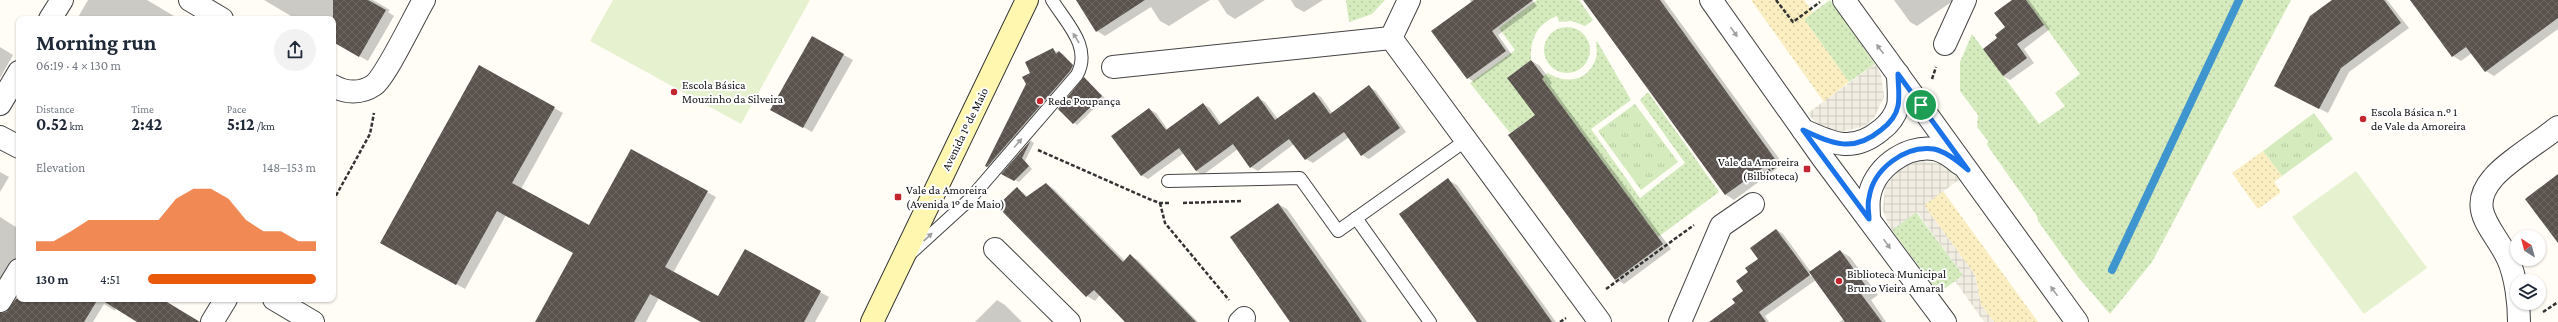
<!DOCTYPE html>
<meta charset="utf-8">
<style>
body{margin:0;font-family:"Crimson Pro",serif;background:#f2f2f3;color:#1f2937;height:100vh;display:flex;flex-direction:column;font-size:15px;white-space:nowrap}
*{box-sizing:border-box;margin:0}
p{font-size:13px;color:#747a83}
.icon{flex:none;width:22px;height:22px;fill:none;stroke:currentColor;stroke-width:2;stroke-linecap:round;stroke-linejoin:round}
.map{position:relative;flex:1;overflow:hidden}
.drawer{position:absolute;left:16px;top:16px;width:320px;height:286px;display:flex;flex-direction:column;background:#fff;border-radius:8px;box-shadow:0 1px 3px #0004}
.drawer>*{flex:none}
.needle{width:26px;rotate:324deg}
.tools{position:absolute;left:2510px;top:230px;display:grid;gap:8px}
.tools a{display:grid;place-items:center;width:36px;height:36px;border-radius:50%;background:#fff;box-shadow:0 1px 3px #0004;font-size:20px}
.pin{position:absolute;display:grid;place-items:center;width:34px;height:34px;color:#fff;margin:-17px;border:2px solid #fff;border-radius:50%;box-shadow:0 1px 4px #0007}
.round{display:grid;place-items:center;flex:none;width:42px;height:42px;border-radius:21px;background:#f2f2f3}
.head{display:flex;align-items:center;justify-content:space-between;height:68px;padding:0 20px}
h1{font-size:22px;font-weight:700;line-height:30px}
.figures{display:grid;grid-template-columns:repeat(3,1fr);gap:6px;height:68px;padding:4px 20px}
.figures div{display:grid;align-content:center}
.figures b{font-size:17px;font-weight:700}
.figures small{font-size:11px;font-weight:400}
.figures p{font-size:11px}
.chart{height:112px;padding:8px 20px}
.chart p{display:flex;justify-content:space-between}
.chart svg{width:100%;height:72px;margin-top:4px;fill:#ea580c;opacity:.7}
ul{padding:0 20px;list-style:none;font-size:13px}
li{display:grid;grid-template-columns:64px 48px 1fr;align-items:center;height:30px}
li i{height:10px;border-radius:5px;background:#ea580c}
.map>svg:first-child{display:block}
</style>
<div class="map">
<svg width="2558" height="322" viewBox="0 0 2558 322">
<defs>
<pattern id="grass-dots" width="8" height="8" patternUnits="userSpaceOnUse"><rect width="8" height="8" fill="#d5ebbd"/><path d="M2 2h.1M6 6h.1" fill="none" stroke="#b6c8a1" stroke-width="1.8" stroke-linecap="round"/></pattern>
<pattern id="sand-dots" width="8" height="8" patternUnits="userSpaceOnUse"><rect width="8" height="8" fill="#fbeec1"/><path d="M2 2h.1M6 6h.1" fill="none" stroke="#d6cba5" stroke-width="1.8" stroke-linecap="round"/></pattern>
<pattern id="park-tufts" width="24" height="20" patternUnits="userSpaceOnUse"><rect width="24" height="20" fill="#d5ebbd"/><path d="M3 7l-1-3M5 7V3M7 7l1-3M15 17l-1-3M17 17v-4M19 17l1-3" fill="none" stroke="#b6c8a1"/></pattern>
<pattern id="plaza-grid" width="8" height="8" patternUnits="userSpaceOnUse"><rect width="8" height="8" fill="#f1ede2"/><path d="M0 4h8M4 0v8" fill="none" stroke="#cecac1"/></pattern>
<pattern id="building-cross-hatch" width="8" height="8" patternUnits="userSpaceOnUse"><rect width="8" height="8" fill="#5a524d"/><path d="M0 0l8 8M0 8l8-8" fill="none" stroke="#6d6662"/></pattern>
</defs>
<rect width="100%" height="100%" fill="#fffdf5"/>
<!-- grass -->
<g fill="url(#grass-dots)">
<polygon points="1346,0 1385,0 1372,14 1349,22"/>
<path d="M1537 0H1579L1593 20 1585 26 1572 21 1559 22 1557 16C1537 24 1530 39 1531 60L1508 77 1520 95 1548 73C1566 85 1589 81 1596 58 1598 53 1595 44 1597 41L1631 100 1591 129 1640 198 1685 163 1640 100 1648 92 1719 192 1658 237 1556 100 1510 133 1470 83 1515 50 1499 28Z"/>
<polygon points="1830,0 1875,64 1849,82 1804,19"/>
<polygon points="2026,0 2291,0 2152,262 2110,314 2078,277 2038,221 2037,216 1987,145 1988,141 1977,127 1978,115 1960,91 1960,62 1972,34 2039,124 2065,106 2055,93 2080,74"/>
<circle cx="1567" cy="50" r="23"/>
<polygon points="1916,212 1963,275 1939,293 1892,230"/>
</g>
<!-- sand -->
<g fill="url(#sand-dots)">
<polygon points="1751,0 1804,0 1813,12 1804,19 1849,82 1824,102"/>
<polygon points="2263,151 2282,176 2274,182 2281,192 2258,209 2232,173"/>
<polygon points="1943,191 2038,322 1994,322 1981,305 1975,275 1924,205"/>
</g>
<!-- park -->
<g fill="url(#park-tufts)">
<polygon points="1635,104 1678,162 1641,190 1598,131"/>
<polygon points="2314,113 2333,139 2282,176 2263,151"/>
</g>
<!-- pitch -->
<g fill="#e6f2cf">
<polygon points="613,0 810,0 741,124 590,41"/>
<polygon points="2356,171 2427,268 2364,314 2292,217"/>
</g>
<!-- plaza -->
<g fill="url(#plaza-grid)">
<polygon points="1875,64 1881,74 1884,97 1874,118 1865,126 1841,132 1828,130 1816,123 1808,113"/>
<polygon points="1921,161 1942,164 1952,170 1959,180 1924,205 1975,275 1981,305 1994,322 1984,322 1955,281 1963,275 1917,212 1892,230 1887,221 1883,210 1885,187 1900,168"/>
</g>
<!-- shadow -->
<g fill="#0003" fill-rule="evenodd">
<polygon points="88,0 147,0 179,19 77,19"/>
<polygon points="264,0 373,0 390,10 388,12 394,16 368,61 333,41 333,19 296,19"/>
<polygon points="1077,0 1210,0 1169,26 1160,21 1151,7 1105,36 1097,31"/>
<polygon points="1218,0 1265,0 1235,19 1227,14"/>
<polygon points="1291,0 1323,0 1304,12 1295,7"/>
<polygon points="1470,0 1532,0 1537,6 1498,35 1512,55 1474,82 1468,78 1472,3"/>
<polygon points="1589,0 1664,0 1783,164 1734,200 1725,194"/>
<polygon points="1894,0 1954,0 1917,26 1910,22"/>
<polygon points="2014,0 2029,0 2050,29 2024,49 2034,63 2010,80 2003,76 1998,38 2006,28"/>
<polygon points="2334,0 2387,0 2409,28 2349,72 2328,113 2283,90"/>
<polygon points="2411,0 2558,0 2558,29 2494,76 2486,71 2472,53 2461,61 2453,56"/>
<polygon points="813,38 853,60 812,132 772,109"/>
<polygon points="0,47 13,55 0,78"/>
<polygon points="1053,50 1063,54 1076,68 991,169 986,166 1032,73"/>
<polygon points="1532,61 1540,66 1552,83 1550,85 1671,249 1624,284 1616,279 1537,115"/>
<polygon points="479,66 563,113 521,189 589,226 631,150 716,197 673,273 718,298 745,251 829,297 815,322 703,322 659,298 646,322 536,322 575,252 506,215 465,289 381,243"/>
<polygon points="1084,78 1105,98 1077,125 1074,123"/>
<polygon points="1369,87 1376,91 1406,132 1369,159 1362,155 1349,137 1313,163 1306,159 1294,144 1258,171 1251,167 1238,149 1203,175 1196,171 1184,153 1148,179 1141,175 1149,109 1156,113 1168,130 1203,104 1210,108 1222,125 1258,98 1265,102 1278,119 1314,93 1321,97 1333,114"/>
<polygon points="1031,141 1034,143 1025,161 1032,169 1019,182 1003,174"/>
<polygon points="0,172 9,177 0,192"/>
<polygon points="1448,180 1457,185 1556,322 1478,322"/>
<polygon points="1046,184 1054,189 1125,261 1130,256 1138,260 1198,322 1127,322 1100,295 1095,301 1087,296 1017,188 1028,197"/>
<polygon points="1278,204 1287,209 1367,322 1291,322"/>
<polygon points="0,217 19,229 19,264 0,292"/>
<path d="M1777 230 1783 234 1811 272 1840 251 1850 257 1878 295 1871 300 1886 322H1839L1844 319 1816 280 1765 316 1769 322H1727L1745 291 1750 272ZM1806 271 1813 275V277L1805 273Z"/>
<polygon points="19,294 19,299 160,299 192,322 139,322 116,308 115,311 104,304 93,322 0,322 0,313 6,313"/>
<polygon points="997,300 1005,305 1022,322 975,322"/>
</g>
<g fill="none" stroke-linecap="round" stroke-linejoin="round">
<!-- stream -->
<polyline stroke="#3f96cf" stroke-width="8" points="2112,270 2239,0"/>
</g>
<!-- building -->
<g fill="url(#building-cross-hatch)">
<polygon points="333,0 368,0 386,10 359,57 333,42"/>
<polygon points="1076,0 1145,0 1096,32"/>
<polygon points="1474,0 1533,0 1492,31 1506,51 1467,79 1431,31"/>
<polygon points="1583,0 1660,0 1775,159 1725,195"/>
<polygon points="2012,0 2026,0 2044,25 2017,44 2027,58 2003,76 1983,49 1997,38 1995,35 2005,27 1994,13"/>
<polygon points="2332,0 2384,0 2401,23 2341,68 2319,109 2274,86 2310,16"/>
<polygon points="2410,0 2558,0 2558,18 2485,72 2466,47 2452,57"/>
<polygon points="812,36 844,54 803,128 770,110"/>
<polygon points="1053,48 1056,54 1059,51 1073,65 1070,71 987,167 985,166 1026,84 1022,77 1030,73 1025,62"/>
<polygon points="1531,60 1544,77 1542,79 1663,244 1615,280 1508,135 1535,115 1507,78"/>
<polygon points="479,65 555,107 512,183 589,225 631,149 708,191 665,267 718,296 745,249 821,291 804,322 701,322 650,294 634,322 535,322 573,253 497,211 456,285 380,243"/>
<polygon points="1084,77 1102,96 1073,124 1058,109"/>
<polygon points="1369,85 1400,128 1361,156 1344,132 1305,160 1289,139 1250,168 1233,144 1196,171 1179,148 1141,176 1111,136 1149,108 1166,130 1203,103 1219,125 1258,96 1275,120 1314,92 1330,114"/>
<polygon points="1031,140 1022,158 1029,166 1014,181 1001,174"/>
<polygon points="2558,174 2558,243 2525,199"/>
<polygon points="1448,178 1530,291 1552,322 1477,322 1399,214"/>
<polygon points="1046,183 1123,262 1130,254 1196,322 1125,322 1094,290 1086,297 997,206 1017,187 1026,197"/>
<polygon points="1278,203 1347,300 1362,322 1290,322 1264,285 1230,237"/>
<polygon points="1776,229 1810,275 1759,312 1766,322 1709,322 1735,303 1732,299 1743,291 1736,281 1748,272 1745,268 1758,259 1750,248"/>
<polygon points="1840,250 1868,289 1861,294 1882,322 1845,322 1809,272"/>
<polygon points="16,299 98,299 84,322 0,322 0,313 6,312"/>
<polygon points="100,299 162,299 200,322 137,322"/>
</g>
<g fill="none" stroke-linecap="round" stroke-linejoin="round">
<defs>
<g id="service">
<polyline points="1168,181 1300,178 1338,231 1465,141"/>
<polyline points="1356,218 1430,322"/>
<path d="M911 253 969 200 1077 75C1092 47 1067 24 1052 0"/>
</g>
<g id="minor">
<polyline points="190,0 222,19"/>
<polyline points="1711,0 1822,157 1945,322"/>
<polyline points="1844,0 2077,322"/>
<polyline points="50,19 62,0"/>
<polyline points="1391,38 1409,0"/>
<polyline points="1945,44 1965,0"/>
<polyline points="1113,67 1391,38 1600,322"/>
<path d="M333 86C346 93 361 94 374 85 386 76 414 17 424 0"/>
<polyline points="0,104 19,72"/>
<path d="M1803 130C1833 144 1853 153 1881 130 1889 124 1895 116 1898 106 1900 96 1898 84 1898 74"/>
<polyline points="0,137 19,147"/>
<path d="M1869 219C1869 213 1868 204 1869 198 1873 169 1905 145 1934 149 1944 151 1953 158 1960 164"/>
<polyline points="995,249 1069,322"/>
<polyline points="274,299 313,322"/>
<polyline points="0,301 19,270"/>
<polyline points="212,322 226,299"/>
<polyline points="1240,322 1244,318"/>
<polyline points="1680,322 1721,226 1753,204"/>
<path d="M2519 322C2519 303 2516 277 2508 259 2495 230 2465 210 2493 178 2506 162 2541 141 2558 127"/>
</g>
<polyline id="secondary" points="872,322 1027,0"/>
</defs>
<!-- service casing -->
<use href="#service" stroke="#444" stroke-width="14"/>
<!-- minor casing -->
<use href="#minor" stroke="#444" stroke-width="24"/>
<!-- secondary casing -->
<use href="#secondary" stroke="#333" stroke-width="24"/>
<!-- path -->
<g stroke="#333" stroke-width="2.5" stroke-dasharray="4 2" stroke-linecap="butt">
<polyline points="1776,0 1793,22 1820,2"/>
<polyline points="1932,79 1936,67"/>
<polyline points="1038,150 1149,199 1160,203 1170,203"/>
<polyline points="1757,179 1774,167 1796,162"/>
<polyline points="333,201 370,134 374,113"/>
<polyline points="1160,203 1165,223 1229,300"/>
<polyline points="1183,203 1242,201"/>
<polyline points="1606,289 1694,225"/>
<polyline points="2543,312 2558,302"/>
<polyline points="1560,322 1566,318"/>
</g>
<!-- service -->
<use href="#service" stroke="#fff" stroke-width="12"/>
<!-- minor -->
<use href="#minor" stroke="#fff" stroke-width="22"/>
<!-- secondary -->
<use href="#secondary" stroke="#fff6b0" stroke-width="22"/>
</g>
<!-- one-way arrows -->
<defs><path id="oneway-solid" d="M-6-.8H1V-3.2L6.5 0L1 3.2V.8H-6Z"/></defs>
<g fill="#a0a0a0">
<use href="#oneway-solid" transform="translate(1734 32) rotate(55)"/>
<use href="#oneway-solid" transform="translate(1076 38) rotate(-122)"/>
<use href="#oneway-solid" transform="translate(1880 49) rotate(-127)"/>
<use href="#oneway-solid" transform="translate(1018 143) rotate(-49)"/>
<use href="#oneway-solid" transform="translate(928 237) rotate(-43)"/>
<use href="#oneway-solid" transform="translate(1887 244) rotate(54)"/>
<use href="#oneway-solid" transform="translate(2054 291) rotate(-126)"/>
</g>
<g fill="none" stroke-linecap="round" stroke-linejoin="round">
<defs>
<path id="route" d="M1898 74 1968 170C1958 161 1947 152 1934 149 1905 145 1873 169 1869 198 1867 204 1869 213 1869 219L1803 130C1833 144 1853 153 1881 130 1889 124 1896 116 1898 106 1900 96 1898 84 1898 74Z"/>
</defs>
<!-- route casing -->
<use href="#route" stroke="#fff" stroke-width="8"/>
<!-- route -->
<use href="#route" stroke="#1a73e8" stroke-width="5"/>
</g>
<!-- markers -->
<g fill="#c4262e" stroke="#fff" stroke-width="1.5">
<circle cx="674" cy="92" r="4"/>
<circle cx="1040" cy="101" r="4"/>
<circle cx="2363" cy="119" r="4"/>
<rect x="1803" y="165" width="8" height="8" rx="2"/>
<rect x="894" y="193" width="8" height="8" rx="2"/>
<circle cx="1839" cy="281" r="4"/>
</g>
<g text-anchor="middle" stroke-width="4" stroke-linejoin="round" paint-order="stroke">
<!-- poi labels -->
<g font-size="12" fill="#111" stroke="#fff" text-anchor="start">
<text x="682" y="89">Escola Básica<tspan x="682" dy="14">Mouzinho da Silveira</tspan></text>
<text x="1048" y="105">Rede Poupança</text>
<text x="2371" y="116">Escola Básica n.º 1<tspan x="2371" dy="14">de Vale da Amoreira</tspan></text>
<text x="1799" y="166" text-anchor="end">Vale da Amoreira<tspan x="1799" dy="14">(Bilbioteca)</tspan></text>
<text x="906" y="194">Vale da Amoreira<tspan x="906" dy="14">(Avenida 1º de Maio)</tspan></text>
<text x="1847" y="278">Biblioteca Municipal<tspan x="1847" dy="14">Bruno Vieira Amaral</tspan></text>
</g>
<!-- street labels -->
<g font-size="12" fill="#111" stroke="#fff">
<text transform="translate(965 129) rotate(-64)" y="4">Avenida 1º de Maio</text>
</g>
</g>
</svg>
<div class="tools">
<a><svg class="needle" viewBox="-14 -14 28 28"><path d="M0-13l5 13h-10z" fill="#e53935"/><path d="M0 13l5-13h-10z" fill="#747a83"/></svg></a>
<a><svg class="icon" aria-label="layers" viewBox="0 0 24 24"><path d="M12 4l9 5-9 5-9-5zM3 14l9 5 9-5"/></svg></a>
</div>
<div class="pin" style="left:1921px;top:105px;background:#1e9e55"><svg class="icon" aria-label="arrive" viewBox="0 0 24 24"><path d="M6 21V4h12l-3 4 3 4H6"/></svg></div>
<section class="drawer">
<div class="head"><div><h1>Morning run</h1><p>06:19 · 4 × 130 m</p></div><a class="round"><svg class="icon" aria-label="share" viewBox="0 0 24 24"><path d="M12 15V3M7 8l5-5 5 5M5 13v7h14v-7"/></svg></a></div>
<div class="figures">
<div><p>Distance</p><b>0.52<small> km</small></b></div>
<div><p>Time</p><b>2:42</b></div>
<div><p>Pace</p><b>5:12<small> /km</small></b></div>
</div>
<div class="chart"><p><span>Elevation</span>148–153 m</p>
<svg viewBox="0 0 160 44" preserveAspectRatio="none"><path d="M0 44V38L10 38L20 32L30 25L40 25L50 25L60 25L70 25L80 12L90 6L100 6L110 12L120 25L130 32L140 32L150 38L160 38V44z"/></svg>
</div>
<ul>
<li><b>130 m</b>4:51<i style="width:100%"></i></li>
</ul>
</section>
</div>
